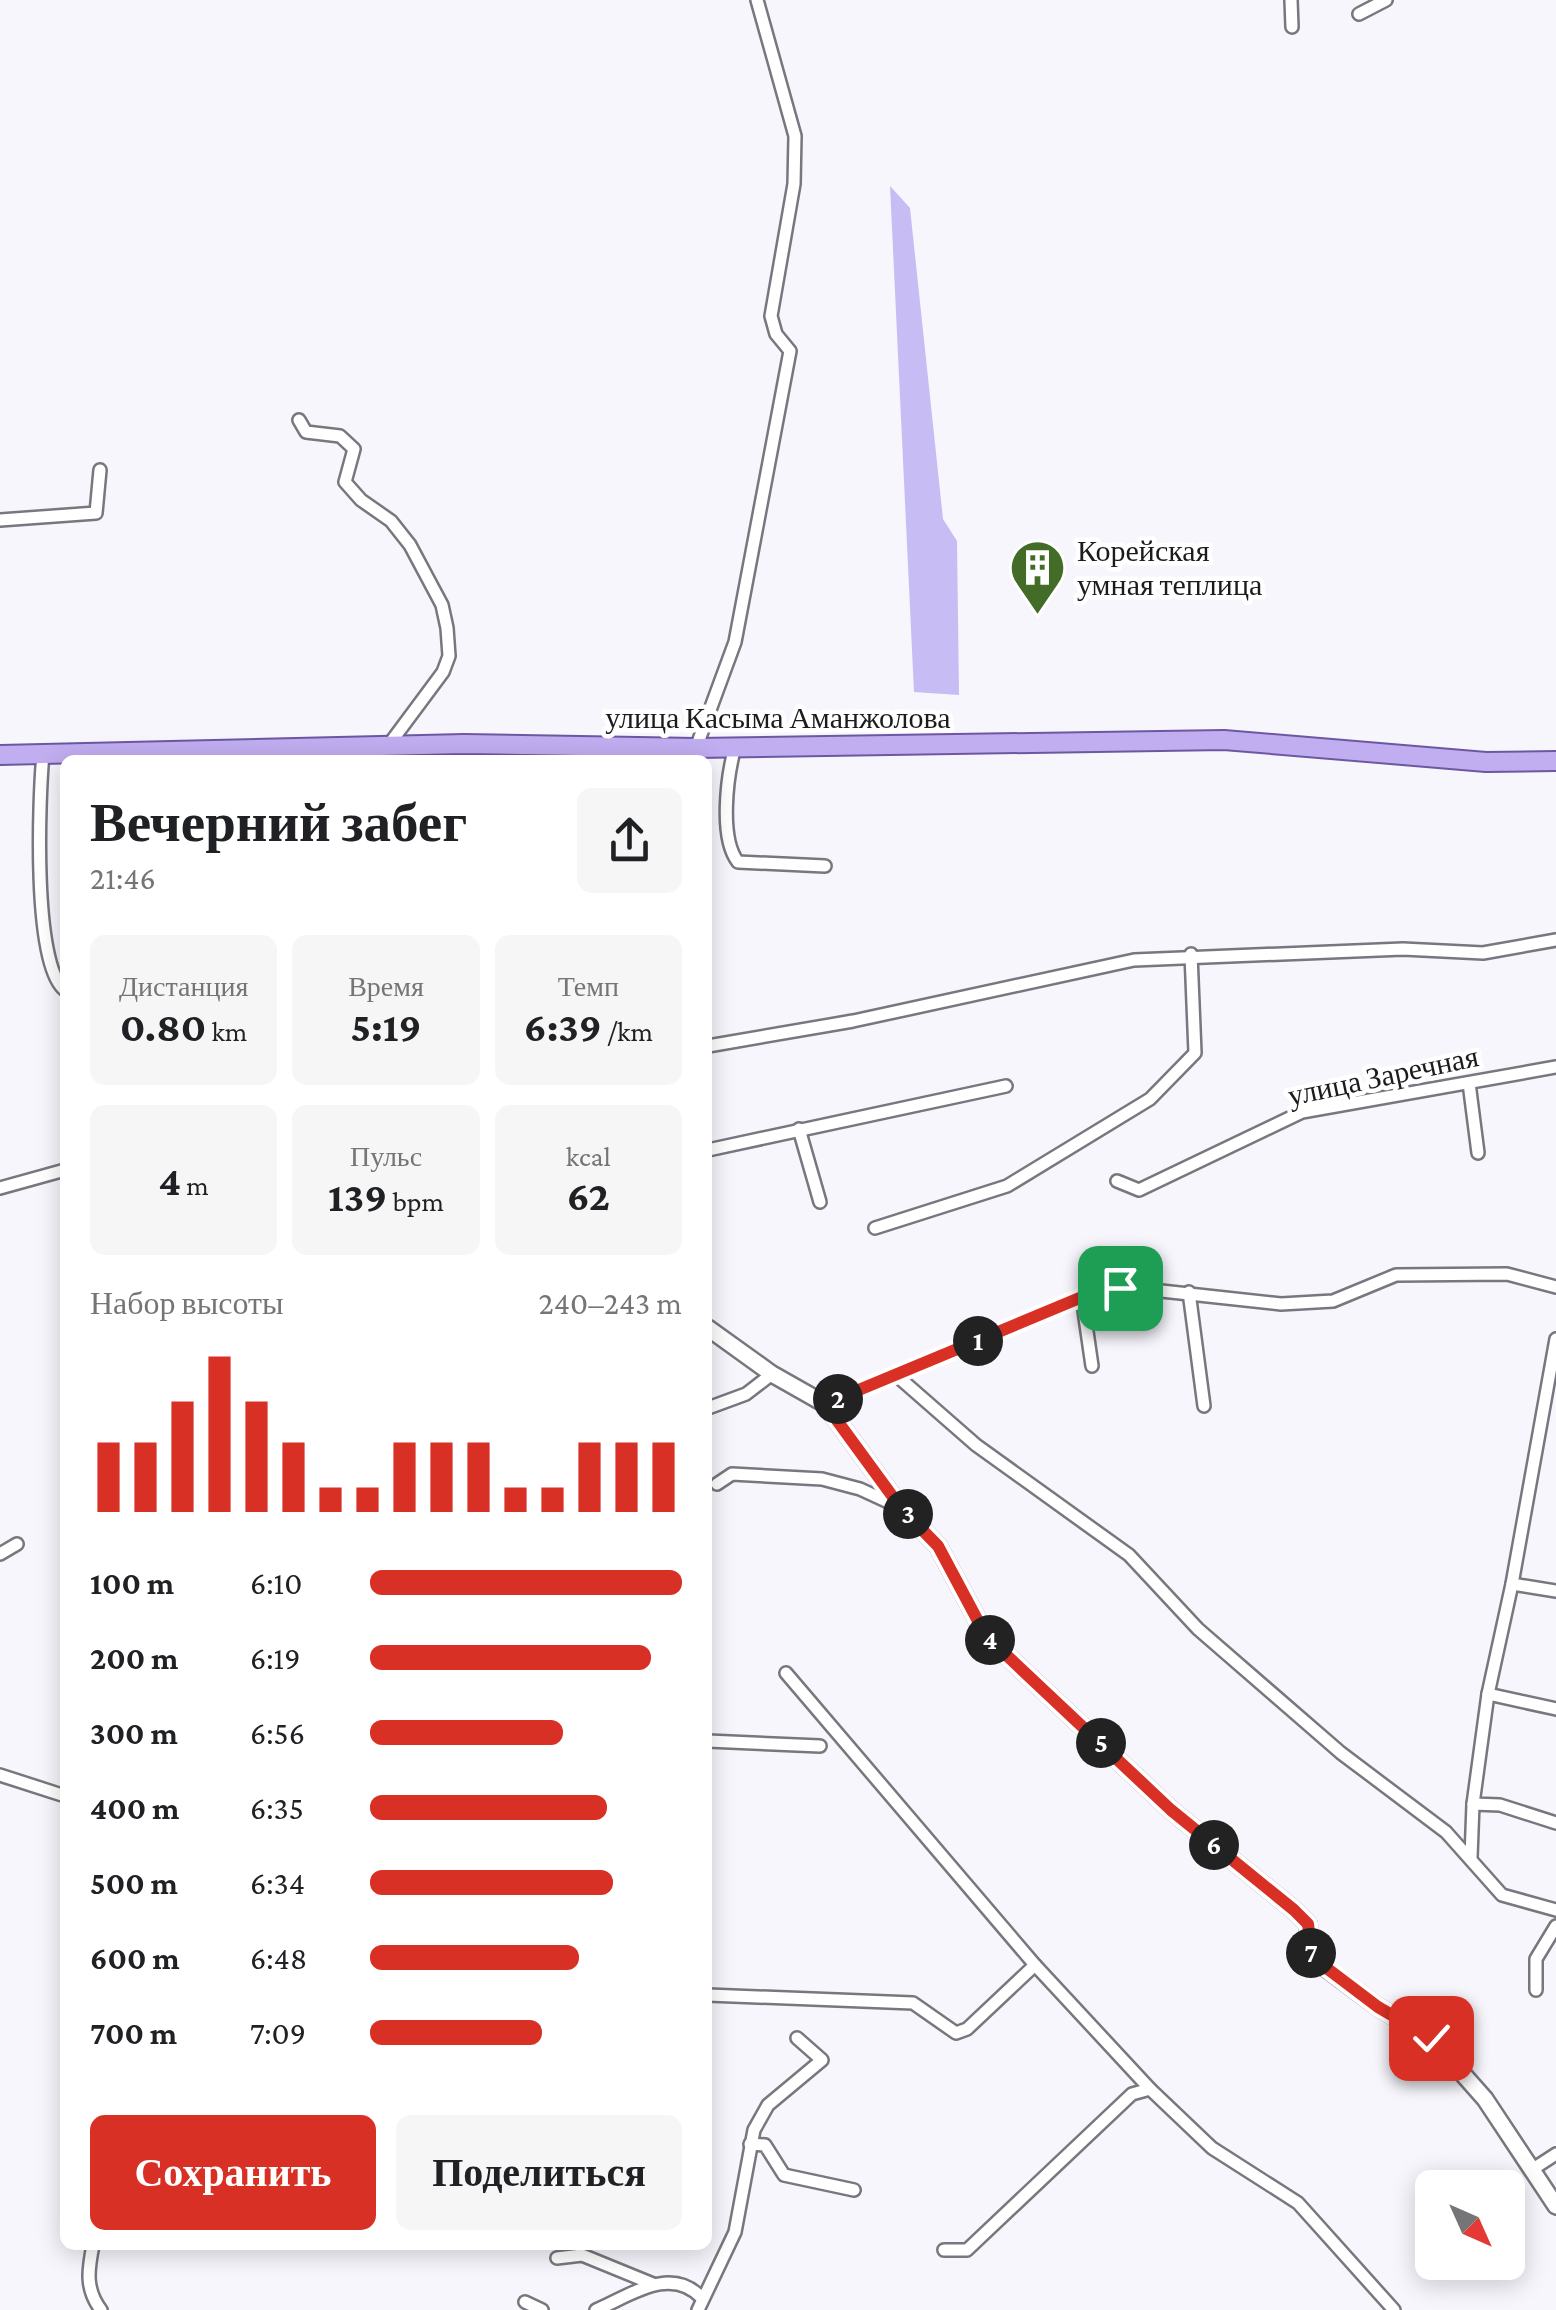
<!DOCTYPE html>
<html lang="ru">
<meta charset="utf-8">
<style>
body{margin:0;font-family:"Crimson Pro",serif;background:#f6f6f6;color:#202124;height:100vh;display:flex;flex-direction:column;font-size:38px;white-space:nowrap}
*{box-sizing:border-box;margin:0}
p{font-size:32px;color:#757577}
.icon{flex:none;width:55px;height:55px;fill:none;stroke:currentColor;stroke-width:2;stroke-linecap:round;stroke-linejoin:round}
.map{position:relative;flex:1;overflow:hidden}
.details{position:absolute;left:60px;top:755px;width:652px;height:1495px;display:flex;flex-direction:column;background:#fff;border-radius:15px;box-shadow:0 5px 25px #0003}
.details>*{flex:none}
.needle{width:65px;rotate:135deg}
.tools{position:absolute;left:1415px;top:2170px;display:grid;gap:20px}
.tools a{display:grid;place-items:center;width:110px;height:110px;border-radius:15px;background:#fff;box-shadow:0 5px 25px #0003;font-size:50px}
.pin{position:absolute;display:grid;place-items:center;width:85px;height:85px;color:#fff;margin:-42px;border-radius:20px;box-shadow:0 5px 15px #0006}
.km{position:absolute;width:50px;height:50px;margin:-25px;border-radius:50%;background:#222;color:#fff;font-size:28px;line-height:50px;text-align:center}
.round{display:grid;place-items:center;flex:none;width:105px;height:105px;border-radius:15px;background:#f6f6f6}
.head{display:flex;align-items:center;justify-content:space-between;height:170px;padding:0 30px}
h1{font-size:55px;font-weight:700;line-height:75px}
.stats{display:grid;grid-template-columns:repeat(3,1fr);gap:15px;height:170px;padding:10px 30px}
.stats div{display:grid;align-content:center;border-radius:15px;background:#f6f6f6;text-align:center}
.stats b{font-size:42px;font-weight:700}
.stats small{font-size:28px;font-weight:400}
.stats p{font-size:28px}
.chart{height:280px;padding:20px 30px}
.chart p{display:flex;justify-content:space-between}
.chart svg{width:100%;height:180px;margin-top:10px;stroke:#d93025;stroke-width:6}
.primary-button{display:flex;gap:20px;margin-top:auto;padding:20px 30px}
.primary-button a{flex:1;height:115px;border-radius:15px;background:#d93025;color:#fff;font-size:40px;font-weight:700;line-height:115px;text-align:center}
.primary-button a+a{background:#f6f6f6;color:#202124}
ul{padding:0 30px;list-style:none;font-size:32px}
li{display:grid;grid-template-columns:160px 120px 1fr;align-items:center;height:75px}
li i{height:25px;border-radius:12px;background:#d93025}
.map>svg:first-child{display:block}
</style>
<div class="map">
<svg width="1556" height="2310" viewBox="0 0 1556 2310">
<rect width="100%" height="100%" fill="#f7f6fd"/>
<!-- green -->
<polygon fill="#c8bcf5" points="890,186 910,208 943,519 957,541 959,695 914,692"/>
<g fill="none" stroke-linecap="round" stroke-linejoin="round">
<defs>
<g id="street">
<polyline points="1291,0 1292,27"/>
<polyline points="1359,14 1386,0"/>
<polyline points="299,420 306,432 340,436 354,449 345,482 361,500 391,521 410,545 442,605 447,628 449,656 443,672 388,746"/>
<polyline points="0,520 96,513 100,470"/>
<path d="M735 747C727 776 719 838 738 862L825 866"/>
<polyline points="696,748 735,642 790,351 776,334 771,316 794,184 795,136 757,0"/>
<path d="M43 754C39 796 32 966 65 990"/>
<polyline points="708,1046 853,1021 1134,960 1403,949 1483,953 1556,940"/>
<polyline points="1469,1083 1478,1153"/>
<polyline points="799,1129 820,1202"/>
<polyline points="708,1150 1006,1086"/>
<polyline points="1117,1181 1139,1190 1302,1112 1556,1067"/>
<polyline points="0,1188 65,1170"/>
<polyline points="875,1228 1007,1186 1150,1099 1195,1053 1191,954"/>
<polyline points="1189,1292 1204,1406"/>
<polyline points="1082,1297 1092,1366"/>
<polyline points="1556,1339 1512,1584 1556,1591"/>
<polyline points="896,1375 976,1445 1129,1555 1198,1629 1341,1753 1446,1832 1502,1895 1556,1910"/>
<polyline points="825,1404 1082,1297 1143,1289 1281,1304 1333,1301 1396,1275 1507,1274 1556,1287"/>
<polyline points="708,1408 746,1394 772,1374"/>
<polyline points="717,1484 732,1474 822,1479 860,1489 897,1506"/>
<polyline points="0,1554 17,1544"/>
<polyline points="1512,1584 1488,1694 1556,1709"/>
<polyline points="786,1673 1035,1965 1150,2089 1212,2148 1298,2203 1394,2310"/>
<polyline points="1488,1694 1473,1804 1500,1805 1556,1823"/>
<polyline points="708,1741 820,1746"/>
<polyline points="0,1775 65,1796"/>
<polyline points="1471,1857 1473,1804"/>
<polyline points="1536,1990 1536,1959 1556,1926"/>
<polyline points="708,1995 913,2003 956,2033 967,2029 1035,1965"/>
<polyline points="750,2144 765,2145 784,2175 854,2190"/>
<polyline points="1533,2169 1556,2154"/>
<path d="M93 2245C88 2270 85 2289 101 2310"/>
<polyline points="944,2250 967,2250 1132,2094 1150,2089"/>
<polyline points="557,2258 582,2255 653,2284"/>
<polyline points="525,2302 542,2310"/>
<path d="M596 2310C628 2297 670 2264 702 2298"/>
<polyline points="698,2310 735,2232 754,2130 768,2105 822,2060 797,2038"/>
</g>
<polyline id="secondary" points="708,1328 772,1374 825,1404 901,1508 938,1546 986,1636 1171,1810 1294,1910 1308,1924 1311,1957 1378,2007 1431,2038 1485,2099 1556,2206"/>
<polyline id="primary" points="0,755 464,744 696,748 1224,740 1486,762 1556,761"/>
</defs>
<!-- street casing -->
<use href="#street" stroke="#78777e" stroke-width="16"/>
<!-- secondary casing -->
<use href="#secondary" stroke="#78777e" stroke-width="20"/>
<!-- primary casing -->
<use href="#primary" stroke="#6c58a1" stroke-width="22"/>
<!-- street -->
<use href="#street" stroke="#fff" stroke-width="11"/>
<!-- secondary -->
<use href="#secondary" stroke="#fff" stroke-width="15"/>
<!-- primary -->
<use href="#primary" stroke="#c1aef1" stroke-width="18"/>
</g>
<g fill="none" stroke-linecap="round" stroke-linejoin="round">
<defs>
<polyline id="route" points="1120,1288 1082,1297 825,1404 901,1508 938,1546 986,1636 1171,1810 1294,1910 1308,1924 1312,1957 1378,2007 1431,2038"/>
</defs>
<!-- route casing -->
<use href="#route" stroke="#fff" stroke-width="20"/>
<!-- route -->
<use href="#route" stroke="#d93025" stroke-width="12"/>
</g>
<!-- icons -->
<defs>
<symbol id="building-pin" viewBox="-11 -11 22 30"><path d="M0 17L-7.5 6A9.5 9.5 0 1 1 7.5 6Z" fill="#426c28" stroke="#fff"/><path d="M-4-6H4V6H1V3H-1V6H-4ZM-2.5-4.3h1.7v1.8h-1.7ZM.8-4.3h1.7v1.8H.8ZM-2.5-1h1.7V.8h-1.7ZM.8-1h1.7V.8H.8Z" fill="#fff"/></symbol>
</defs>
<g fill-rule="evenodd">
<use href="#building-pin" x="1006" y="536" width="63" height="86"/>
</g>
<g text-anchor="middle" stroke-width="9" stroke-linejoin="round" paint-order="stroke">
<!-- poi labels -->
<g font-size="30" fill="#1c1c1e" stroke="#fff" text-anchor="start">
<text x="1077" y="561">Корейская<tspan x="1077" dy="34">умная теплица</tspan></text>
</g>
<!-- street labels -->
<g font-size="30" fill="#1c1c1e" stroke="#fff">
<text x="778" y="728">улица Касыма Аманжолова</text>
<text transform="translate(1383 1076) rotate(-12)" y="10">улица Заречная</text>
</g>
</g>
</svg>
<div class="tools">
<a><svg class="needle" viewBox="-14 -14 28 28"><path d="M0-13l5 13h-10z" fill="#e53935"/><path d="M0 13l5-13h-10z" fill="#757577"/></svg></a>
</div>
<div class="pin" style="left:1120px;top:1288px;background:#1e9e55"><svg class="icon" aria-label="arrive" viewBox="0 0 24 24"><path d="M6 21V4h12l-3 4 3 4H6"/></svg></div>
<div class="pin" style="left:1431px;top:2038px;background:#d93025"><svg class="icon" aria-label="check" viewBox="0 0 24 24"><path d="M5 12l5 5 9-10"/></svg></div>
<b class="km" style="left:978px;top:1341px">1</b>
<b class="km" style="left:838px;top:1399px">2</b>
<b class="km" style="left:908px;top:1514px">3</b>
<b class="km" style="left:990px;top:1640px">4</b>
<b class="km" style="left:1101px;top:1743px">5</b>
<b class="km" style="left:1214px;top:1845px">6</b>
<b class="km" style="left:1311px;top:1953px">7</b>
<section class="details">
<div class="head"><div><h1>Вечерний забег</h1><p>21:46</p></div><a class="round"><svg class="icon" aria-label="share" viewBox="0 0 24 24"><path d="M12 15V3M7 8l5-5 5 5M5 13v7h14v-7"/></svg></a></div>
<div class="stats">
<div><p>Дистанция</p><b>0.80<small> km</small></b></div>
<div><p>Время</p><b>5:19</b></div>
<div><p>Темп</p><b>6:39<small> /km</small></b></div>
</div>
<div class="stats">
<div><b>4<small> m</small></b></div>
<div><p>Пульс</p><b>139<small> bpm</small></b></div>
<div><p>kcal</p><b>62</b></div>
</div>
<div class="chart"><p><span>Набор высоты</span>240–243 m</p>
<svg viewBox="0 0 160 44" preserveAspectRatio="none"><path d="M5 44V27M15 44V27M25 44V17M35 44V6M45 44V17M55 44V27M65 44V38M75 44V38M85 44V27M95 44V27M105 44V27M115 44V38M125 44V38M135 44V27M145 44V27M155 44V27"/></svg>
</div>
<ul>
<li><b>100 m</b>6:10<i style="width:100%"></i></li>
<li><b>200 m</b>6:19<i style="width:90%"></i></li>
<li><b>300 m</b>6:56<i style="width:62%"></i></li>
<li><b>400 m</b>6:35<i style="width:76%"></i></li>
<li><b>500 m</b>6:34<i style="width:78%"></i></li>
<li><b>600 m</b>6:48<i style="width:67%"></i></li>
<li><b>700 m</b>7:09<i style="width:55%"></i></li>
</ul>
<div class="primary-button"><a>Сохранить</a><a>Поделиться</a></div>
</section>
</div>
